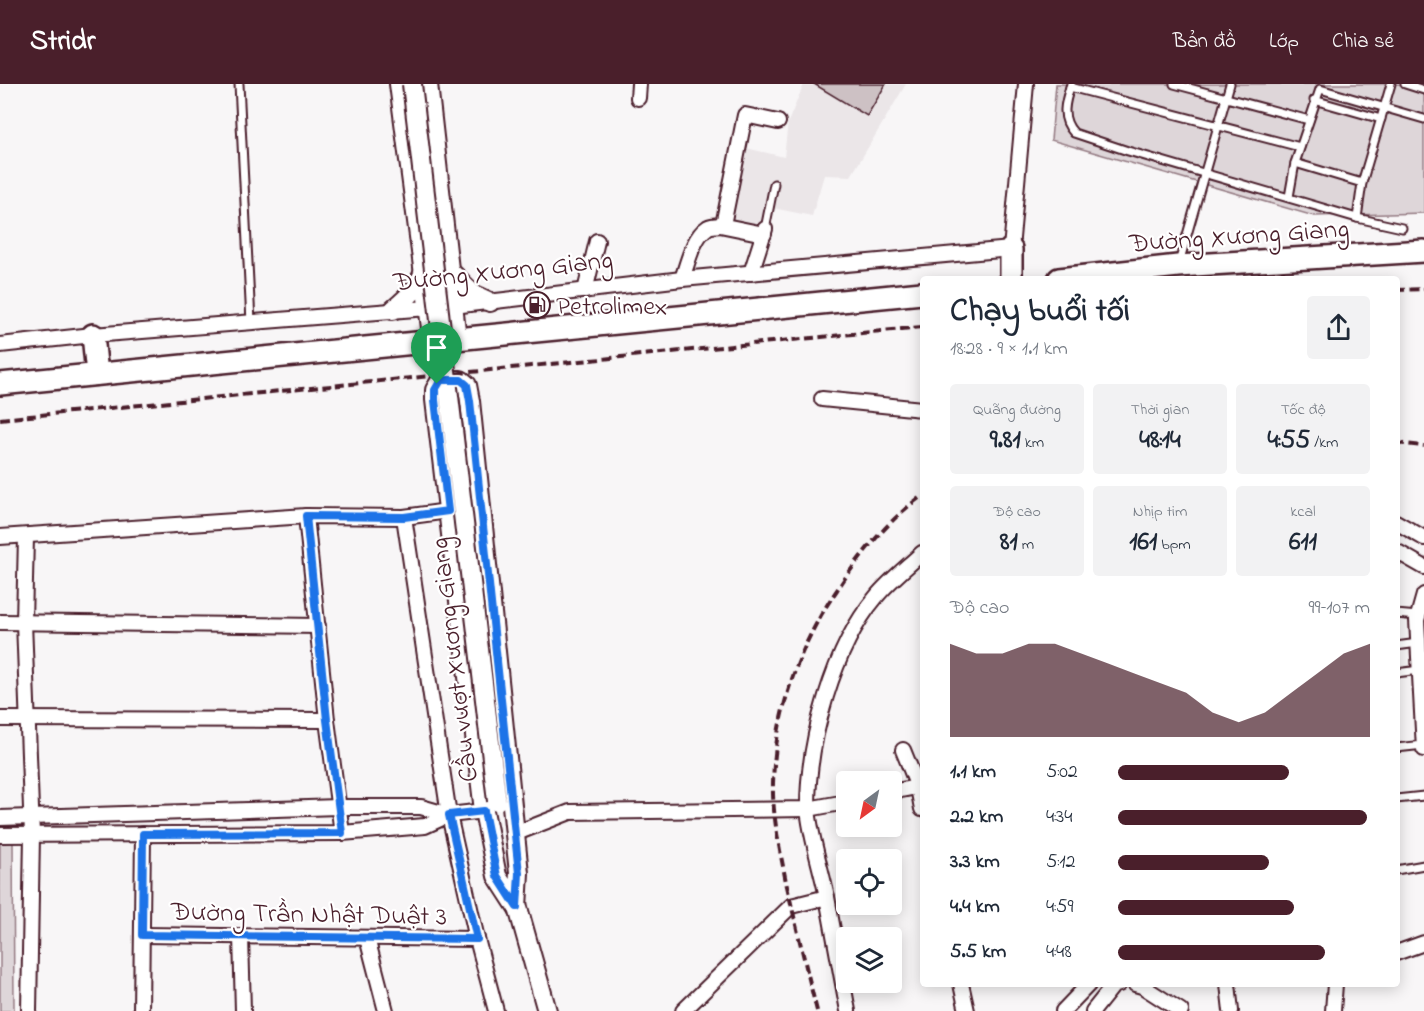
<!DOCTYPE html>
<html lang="vi">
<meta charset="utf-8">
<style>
body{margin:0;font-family:"Indie Flower",sans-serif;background:#f2f2f3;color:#1f2937;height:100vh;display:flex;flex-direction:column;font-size:22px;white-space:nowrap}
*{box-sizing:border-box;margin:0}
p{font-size:20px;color:#747a83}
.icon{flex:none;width:33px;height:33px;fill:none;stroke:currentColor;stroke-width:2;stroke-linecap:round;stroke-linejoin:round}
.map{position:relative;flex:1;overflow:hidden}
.side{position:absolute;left:920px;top:192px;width:480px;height:711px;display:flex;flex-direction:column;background:#fff;border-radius:6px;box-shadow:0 3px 15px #0003}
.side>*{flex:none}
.needle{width:39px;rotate:213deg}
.tools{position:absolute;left:836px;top:687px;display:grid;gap:12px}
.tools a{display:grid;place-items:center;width:66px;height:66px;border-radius:6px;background:#fff;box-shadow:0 3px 15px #0003;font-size:30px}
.pin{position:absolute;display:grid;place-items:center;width:51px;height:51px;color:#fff;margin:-62px -26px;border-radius:50% 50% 50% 0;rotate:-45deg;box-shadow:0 0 6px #0007}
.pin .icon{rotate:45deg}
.round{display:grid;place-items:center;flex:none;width:63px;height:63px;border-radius:6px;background:#f2f2f3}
.headline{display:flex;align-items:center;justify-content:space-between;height:102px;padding:0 30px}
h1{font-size:33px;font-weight:800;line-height:45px}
.metrics{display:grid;grid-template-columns:repeat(3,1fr);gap:9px;height:102px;padding:6px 30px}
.metrics div{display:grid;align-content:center;border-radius:6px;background:#f2f2f3;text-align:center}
.metrics b{font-size:26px;font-weight:800}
.metrics small{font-size:16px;font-weight:400}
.metrics p{font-size:16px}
.chart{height:168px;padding:12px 30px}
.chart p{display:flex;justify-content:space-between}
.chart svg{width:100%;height:108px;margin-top:6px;fill:#4a1f2b;opacity:.7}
ul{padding:0 30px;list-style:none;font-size:20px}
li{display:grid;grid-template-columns:96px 72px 1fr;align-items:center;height:45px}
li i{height:15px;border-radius:8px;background:#4a1f2b}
header{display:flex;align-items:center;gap:36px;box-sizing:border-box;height:84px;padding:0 30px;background:#4a1f2b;color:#fff}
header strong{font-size:28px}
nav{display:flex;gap:33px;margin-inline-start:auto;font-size:21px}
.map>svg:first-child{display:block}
</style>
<header>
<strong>Stridr</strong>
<nav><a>Bản đồ</a><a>Lớp</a><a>Chia sẻ</a></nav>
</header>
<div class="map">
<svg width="1424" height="927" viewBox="0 0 1424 927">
<rect width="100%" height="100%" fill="#f8f6f7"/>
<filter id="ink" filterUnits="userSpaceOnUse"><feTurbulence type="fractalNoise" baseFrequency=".0167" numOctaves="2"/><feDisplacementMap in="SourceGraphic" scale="12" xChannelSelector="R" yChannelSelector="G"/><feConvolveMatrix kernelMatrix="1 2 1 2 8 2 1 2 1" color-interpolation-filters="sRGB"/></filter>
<g filter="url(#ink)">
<!-- built -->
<polygon fill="#ebe6e8" points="804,0 906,0 851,92 824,91 812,132 773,124 765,149 726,140 734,61 784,73 788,38"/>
<!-- green -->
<g fill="#ded6d9" stroke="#947a82" stroke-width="1.5">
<polygon points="1056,0 1424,0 1424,129 1314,132 1051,56"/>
<polygon points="0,748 13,757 14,927 0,927"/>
</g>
<!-- building -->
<polygon fill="#cdc1c4" stroke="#4a1f2b" stroke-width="1.5" points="814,0 886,0 867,32"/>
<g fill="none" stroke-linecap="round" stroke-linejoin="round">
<defs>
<g id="lane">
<polyline points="239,0 251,238"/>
<path d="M1071 0C1065 18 1060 34 1074 49L1128 67 1357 134 1402 144"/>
<polyline points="1174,0 1309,36"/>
<polyline points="1405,0 1424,6"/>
<polyline points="1070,3 1300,63"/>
<polyline points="1314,16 1381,35"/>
<polyline points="1295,79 1362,99"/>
<polyline points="1289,113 1295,79 1320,5 1424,35"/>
<polyline points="1357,134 1362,99 1391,0"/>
<polyline points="765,145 774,100"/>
<polyline points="1179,179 1230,0"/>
<polyline points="1396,530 1418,532"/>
<polyline points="1396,562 1418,559"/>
<polyline points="1396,589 1420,586"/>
<polyline points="1396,664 1424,661"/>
<polyline points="1396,715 1424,712"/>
<polyline points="1396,786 1424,781"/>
</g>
<g id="street">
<polyline points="638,14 639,0"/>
<polyline points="720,141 764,150"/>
<polyline points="751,189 765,145"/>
<path d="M682 195C687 181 693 153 707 144 710 141 716 142 720 141L724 136 745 31 778 38"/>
<polyline points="585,207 597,157"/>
<polyline points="0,261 93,251 453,222 682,195 1011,165 1026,0"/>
<polyline points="822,315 922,325"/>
<polyline points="306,432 327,636 342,749"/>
<polyline points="404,433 449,731 477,855 496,927"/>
<polyline points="1396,438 1424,454"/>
<polyline points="0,453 306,432 404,433 448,427"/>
<polyline points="26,453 24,538 32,751 29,927"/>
<polyline points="1396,467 1424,483"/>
<polyline points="1424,511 1417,536 1424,665"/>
<polyline points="0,538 318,542"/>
<polyline points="0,635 327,636"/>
<polyline points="903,666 918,703 922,725"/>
<polyline points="891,708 922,702"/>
<polyline points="0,734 338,723 421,723 449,731"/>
<polyline points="514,750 570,728 808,725 846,718"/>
<polyline points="0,751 342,749 425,742 449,731 484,727"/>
<path d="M827 813C822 788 809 747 808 723 808 657 833 564 876 513 889 497 907 483 922 469"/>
<polyline points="142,851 477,855"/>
<polyline points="241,852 243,927"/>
<polyline points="367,854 386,927"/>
<polyline points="1396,869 1424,859"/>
<polyline points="961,900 967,927"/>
<polyline points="1135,900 1142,902 1181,927"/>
<polyline points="1228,900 1231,927"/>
<polyline points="141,927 143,750"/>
<polyline points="683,927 791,822 827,813 848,927"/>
<polyline points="1063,927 1089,900"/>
<polyline points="1093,927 1113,902 1119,900"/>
<polyline points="1333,927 1335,900"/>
</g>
<g id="secondary">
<polyline points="399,0 433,259"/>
<polyline points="428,0 457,256"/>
<polyline points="449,186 473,210 490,218"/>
<path d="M393 226C407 214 418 205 424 187"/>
<polygon points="441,296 461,296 467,301 470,317 519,789 517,823 497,792 484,727 435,316 435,306"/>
<polyline points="515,813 547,927"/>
</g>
<g id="primary">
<polyline points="1011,165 1011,195"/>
<polyline points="1059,195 1178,182 1424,167"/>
<polyline points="93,251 97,290"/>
<polyline points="0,300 922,209"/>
</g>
</defs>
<!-- lane casing -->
<use href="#lane" stroke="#4a1f2b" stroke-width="11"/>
<!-- street casing -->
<use href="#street" stroke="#4a1f2b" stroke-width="18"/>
<!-- secondary casing -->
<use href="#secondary" stroke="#4a1f2b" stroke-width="22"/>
<!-- primary casing -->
<use href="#primary" stroke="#4a1f2b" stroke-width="26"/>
<!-- lane -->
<use href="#lane" stroke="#fff" stroke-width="7"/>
<!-- street -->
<use href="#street" stroke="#fff" stroke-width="14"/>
<!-- secondary -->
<use href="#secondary" stroke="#fff" stroke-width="18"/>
<!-- primary -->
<use href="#primary" stroke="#fff" stroke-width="21"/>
<!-- rail -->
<g stroke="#4a1f2b" stroke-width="4" stroke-dasharray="9 4.5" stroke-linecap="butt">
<polyline points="1396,206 1424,205"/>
<polyline points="0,335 922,243"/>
<polyline points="1396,359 1424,362"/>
<path d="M817 927C806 884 796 841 786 798 780 766 772 731 773 699 775 630 798 562 837 506 860 471 888 436 922 412"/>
</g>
<defs>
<polyline id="secondary-bridge" points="412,0 497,717"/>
</defs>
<!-- secondary-bridge casing -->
<use href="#secondary-bridge" stroke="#4a1f2b" stroke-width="22" stroke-linecap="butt"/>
<!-- secondary-bridge -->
<use href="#secondary-bridge" stroke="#fff" stroke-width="18"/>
</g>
</g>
<g fill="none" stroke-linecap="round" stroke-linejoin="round" filter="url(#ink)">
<defs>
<polygon id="route" points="441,296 461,296 467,301 470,317 519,789 517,823 497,792 484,727 449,731 477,855 142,851 143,750 342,749 327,636 306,432 404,433 448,427 435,316 435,306"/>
</defs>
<!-- route casing -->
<use href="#route" stroke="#fff" stroke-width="12"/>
<!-- route -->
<use href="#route" stroke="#1a73e8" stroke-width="8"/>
</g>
<!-- icons -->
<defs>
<symbol id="fuel-ring" viewBox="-11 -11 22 22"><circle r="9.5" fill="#fff" stroke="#4a1f2b" stroke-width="1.5"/><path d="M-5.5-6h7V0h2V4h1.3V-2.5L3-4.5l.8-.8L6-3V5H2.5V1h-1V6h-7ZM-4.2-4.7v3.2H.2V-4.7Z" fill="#4a1f2b"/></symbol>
</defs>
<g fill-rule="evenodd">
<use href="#fuel-ring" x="522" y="206" width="30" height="30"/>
</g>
<g text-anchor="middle" stroke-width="4.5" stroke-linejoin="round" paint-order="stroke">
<!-- street labels -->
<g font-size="27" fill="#4a1f2b" stroke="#fff">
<text transform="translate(1239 151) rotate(-4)" y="9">Đường Xương Giang</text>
<text transform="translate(503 186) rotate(-6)" y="9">Đường Xương Giang</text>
<text transform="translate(453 576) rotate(-97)" y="9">Cầu vượt Xương Giang</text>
<text transform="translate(309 829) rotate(1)" y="9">Đường Trần Nhật Duật 3</text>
</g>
<!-- poi labels -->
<g font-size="27" fill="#4a1f2b" stroke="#fff" text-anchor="start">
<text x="556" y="230">Petrolimex</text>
</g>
</g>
</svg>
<div class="tools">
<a><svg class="needle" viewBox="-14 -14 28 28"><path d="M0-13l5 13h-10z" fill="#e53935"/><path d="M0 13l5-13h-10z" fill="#747a83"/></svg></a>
<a><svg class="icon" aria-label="locate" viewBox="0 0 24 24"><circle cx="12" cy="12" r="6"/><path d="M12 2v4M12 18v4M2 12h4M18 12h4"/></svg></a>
<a><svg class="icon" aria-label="layers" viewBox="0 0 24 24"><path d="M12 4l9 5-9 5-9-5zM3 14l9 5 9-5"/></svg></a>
</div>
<div class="pin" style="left:437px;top:300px;background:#1e9e55"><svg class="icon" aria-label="arrive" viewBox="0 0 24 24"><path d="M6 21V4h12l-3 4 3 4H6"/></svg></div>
<section class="side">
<div class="headline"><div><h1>Chạy buổi tối</h1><p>18:28 · 9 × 1.1 km</p></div><a class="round"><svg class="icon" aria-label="share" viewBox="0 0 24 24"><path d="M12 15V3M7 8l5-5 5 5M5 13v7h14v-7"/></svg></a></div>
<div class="metrics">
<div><p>Quãng đường</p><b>9.81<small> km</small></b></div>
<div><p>Thời gian</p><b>48:14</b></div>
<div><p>Tốc độ</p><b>4:55<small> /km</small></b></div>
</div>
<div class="metrics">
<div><p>Độ cao</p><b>81<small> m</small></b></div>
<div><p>Nhịp tim</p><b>161<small> bpm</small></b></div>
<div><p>kcal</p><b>611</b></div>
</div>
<div class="chart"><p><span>Độ cao</span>99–107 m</p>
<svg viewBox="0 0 160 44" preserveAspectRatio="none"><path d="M0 44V6L10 10L20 10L30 6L40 6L50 10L60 14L70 18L80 22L90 26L100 34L110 38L120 34L130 26L140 18L150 10L160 6V44z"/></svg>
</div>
<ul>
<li><b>1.1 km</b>5:02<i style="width:68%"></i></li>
<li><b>2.2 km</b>4:34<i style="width:99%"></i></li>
<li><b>3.3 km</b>5:12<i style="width:60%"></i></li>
<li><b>4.4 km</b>4:59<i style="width:70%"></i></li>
<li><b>5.5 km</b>4:48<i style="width:82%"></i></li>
</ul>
</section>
</div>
